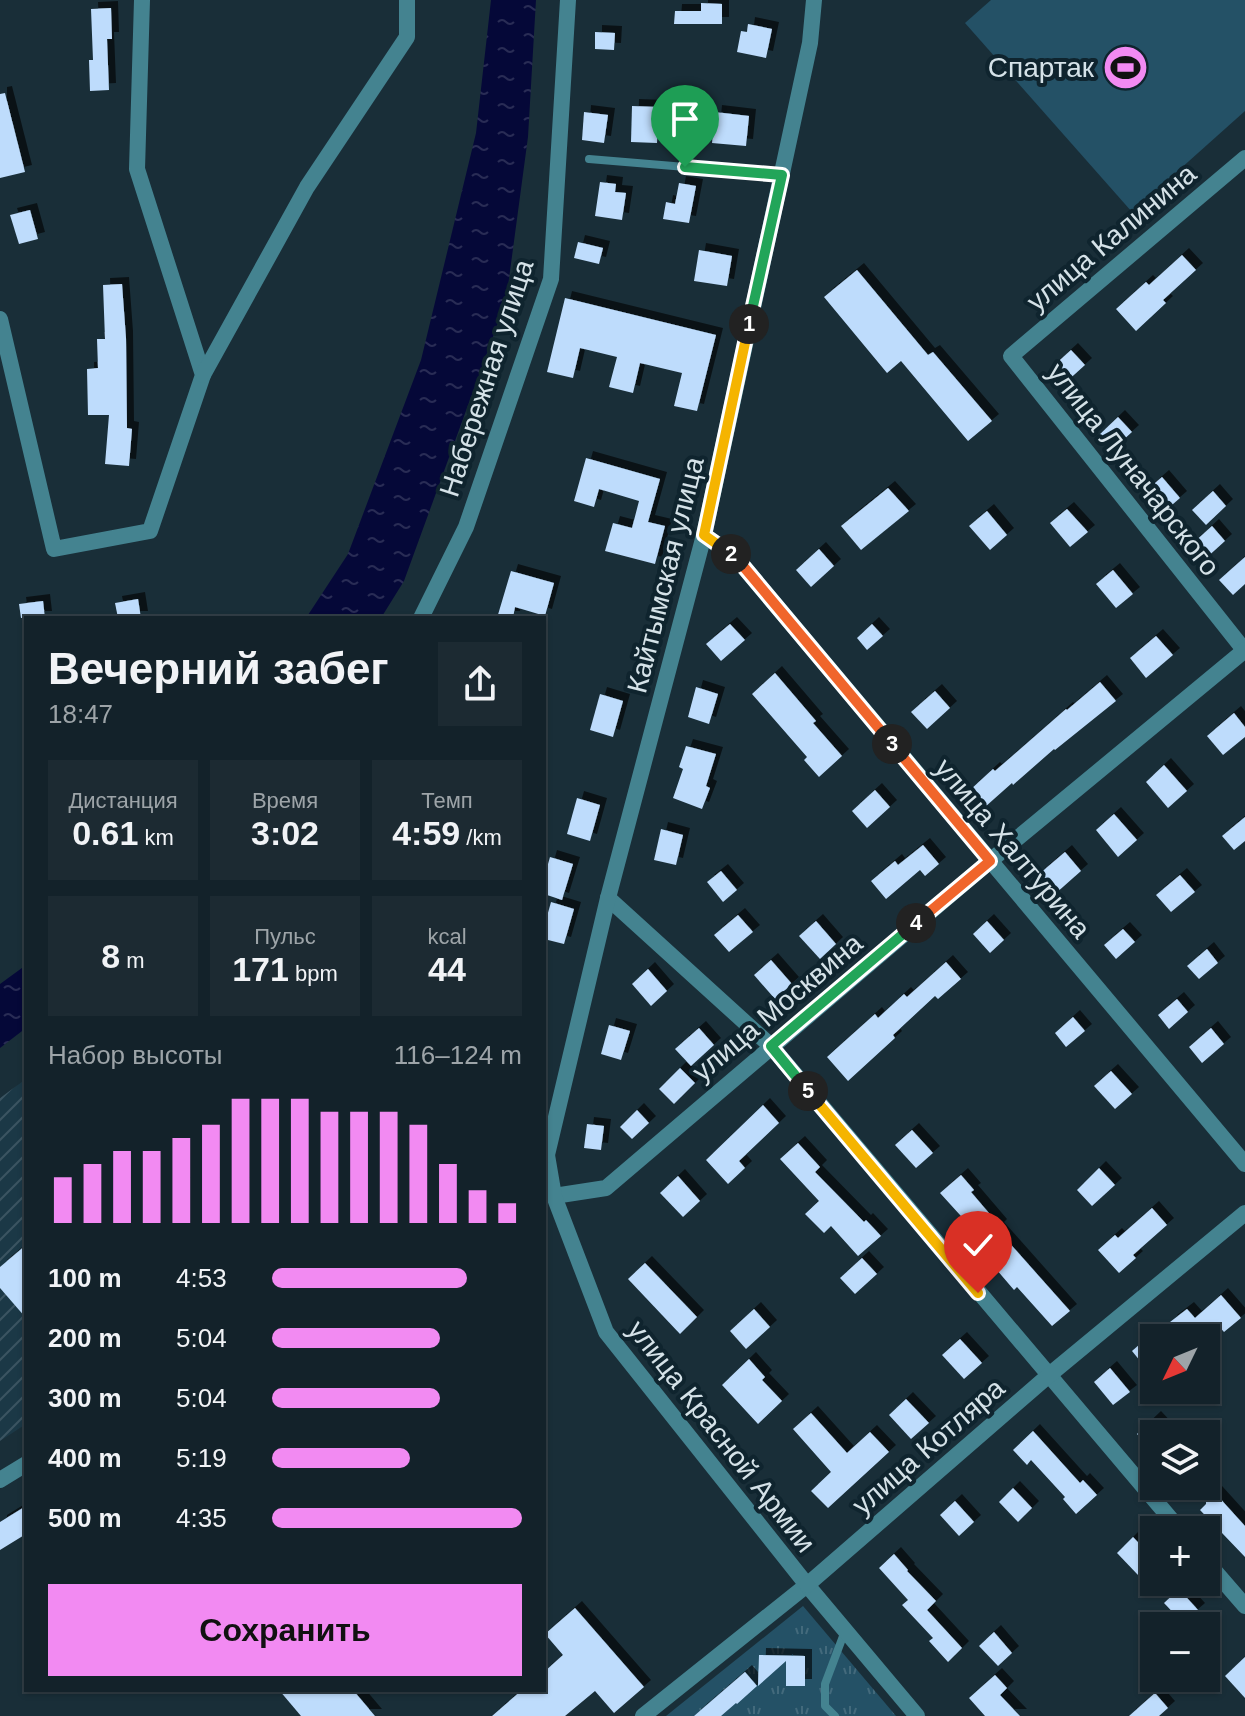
<!DOCTYPE html>
<html lang="ru">
<meta charset="utf-8">
<style>
body{margin:0;font-family:Arial,sans-serif;background:#1c2a32;color:#f1f3f6;height:100vh;display:flex;flex-direction:column;font-size:30px;white-space:nowrap}
*{box-sizing:border-box;margin:0}
p{font-size:26px;color:#9da4a8}
.icon{flex:none;width:44px;height:44px;fill:none;stroke:currentColor;stroke-width:2;stroke-linecap:round;stroke-linejoin:round}
.map{position:relative;flex:1;overflow:hidden}
.sheet{position:absolute;left:24px;top:616px;width:522px;height:1076px;display:flex;flex-direction:column;background:#13222a;border-radius:0px;box-shadow:0 2px 6px #0004,0 0 0 2px #323f47}
.sheet>*{flex:none}
.needle{width:52px;rotate:227deg}
.fabs{position:absolute;left:1140px;top:1324px;display:grid;gap:16px}
.fabs a{display:grid;place-items:center;width:80px;height:80px;border-radius:0px;background:#13222a;box-shadow:0 2px 6px #0004,0 0 0 2px #323f47;font-size:40px}
.pin{position:absolute;display:grid;place-items:center;width:68px;height:68px;color:#fff;margin:-82px -34px;border-radius:50% 50% 50% 0;rotate:-45deg;box-shadow:0 0 8px #0007}
.pin .icon{rotate:45deg}
.km{position:absolute;width:40px;height:40px;margin:-20px;border-radius:50%;background:#222;color:#fff;font-size:22px;line-height:40px;text-align:center}
.round{display:grid;place-items:center;flex:none;width:84px;height:84px;border-radius:0px;background:#1c2a32}
.summary{display:flex;align-items:center;justify-content:space-between;height:136px;padding:0 24px}
h1{font-size:44px;font-weight:700;line-height:60px}
.figures{display:grid;grid-template-columns:repeat(3,1fr);gap:12px;height:136px;padding:8px 24px}
.figures div{display:grid;align-content:center;border-radius:0px;background:#1c2a32;text-align:center}
.figures b{font-size:34px;font-weight:700}
.figures small{font-size:22px;font-weight:400}
.figures p{font-size:22px}
.chart{height:224px;padding:16px 24px}
.chart p{display:flex;justify-content:space-between}
.chart svg{width:100%;height:144px;margin-top:8px;stroke:#f28af2;stroke-width:6}
.primary-button{display:flex;gap:16px;margin-top:auto;padding:16px 24px}
.primary-button a{flex:1;height:92px;border-radius:0px;background:#f28af2;color:#111;font-size:32px;font-weight:700;line-height:92px;text-align:center}
ul{padding:0 24px;list-style:none;font-size:26px}
li{display:grid;grid-template-columns:128px 96px 1fr;align-items:center;height:60px}
li i{height:20px;border-radius:10px;background:#f28af2}
.map>svg:first-child{display:block}
</style>
<div class="map">
<svg width="1245" height="1716" viewBox="0 0 1245 1716">
<defs>
<pattern id="industrial-furrows" width="10" height="10" patternUnits="userSpaceOnUse" patternTransform="scale(2)"><rect width="10" height="10" fill="#1b3846"/><path d="M-1 1l2-2M0 10L10 0M9 11l2-2" fill="none" stroke="#3b5461"/></pattern>
<pattern id="grass-tufts" width="24" height="20" patternUnits="userSpaceOnUse" patternTransform="scale(2)"><rect width="24" height="20" fill="#245166"/><path d="M3 7l-1-3M5 7V3M7 7l1-3M15 17l-1-3M17 17v-4M19 17l1-3" fill="none" stroke="#436a7c"/></pattern>
<pattern id="water-ripples" width="26" height="14" patternUnits="userSpaceOnUse" patternTransform="scale(2)"><rect width="26" height="14" fill="#050838"/><path d="M2 4q2-2 4 0t4 0M15 11q2-2 4 0t4 0" fill="none" stroke="#292c55"/></pattern>
<filter id="shadow"><feDropShadow dx="7" dy="-7" stdDeviation="0" flood-color="#0009"/></filter>
</defs>
<rect width="100%" height="100%" fill="#192e38"/>
<!-- industrial -->
<polygon fill="url(#industrial-furrows)" points="26,1079 26,1424 0,1441 0,1098"/>
<!-- grass -->
<polygon fill="url(#grass-tufts)" points="803,1606 896,1716 666,1716"/>
<!-- pitch -->
<polygon fill="#245166" points="991,0 1245,0 1245,111 1132,212 965,23"/>
<!-- water -->
<g fill="url(#water-ripples)">
<polygon points="491,0 536,0 528,137 506,301 404,581 381,618 306,618 348,554 421,360 476,133"/>
<polygon points="26,965 26,1028 0,1048 0,984"/>
</g>
<!-- building -->
<g fill="#bedcfc" filter="url(#shadow)">
<polygon points="701,3 722,4 722,24 674,24 675,11 701,11"/>
<polygon points="111,8 112,39 107,39 109,90 90,91 89,60 93,60 91,9"/>
<polygon points="748,24 772,29 766,58 737,52 741,31 747,32"/>
<polygon points="595,32 615,33 614,50 595,49"/>
<polygon points="5,93 25,172 0,178 0,94"/>
<polygon points="632,106 659,107 657,143 631,142"/>
<polygon points="584,112 608,115 604,143 582,140"/>
<polygon points="715,112 749,116 746,146 712,143"/>
<polygon points="600,182 616,184 615,192 626,193 622,220 595,216"/>
<polygon points="679,183 696,186 689,223 663,219 666,202 675,204"/>
<polygon points="30,210 38,239 19,244 10,215"/>
<polygon points="578,242 603,248 599,264 574,258"/>
<polygon points="699,250 732,256 727,286 694,281"/>
<polygon points="1182,255 1196,270 1163,300 1166,303 1136,331 1116,309 1146,282 1149,285"/>
<polygon points="857,270 928,355 933,352 992,421 968,441 901,361 887,373 824,297"/>
<polygon points="122,284 126,338 127,428 132,429 129,466 105,464 109,415 88,415 87,369 98,368 97,339 105,339 103,285"/>
<polygon points="565,298 716,335 697,411 674,406 682,373 640,363 633,393 609,387 617,357 580,348 573,378 547,372"/>
<polygon points="1071,350 1085,365 1064,384 1050,369"/>
<polygon points="1118,417 1132,432 1111,451 1098,436"/>
<polygon points="586,458 660,479 648,522 665,526 655,564 605,551 613,523 632,528 639,501 599,489 594,507 574,501"/>
<polygon points="1162,477 1180,498 1165,511 1147,490"/>
<polygon points="888,488 909,511 861,550 841,526"/>
<polygon points="1213,491 1226,506 1206,525 1192,510"/>
<polygon points="1067,509 1088,532 1070,547 1050,523"/>
<polygon points="987,511 1007,535 990,550 969,526"/>
<polygon points="1212,526 1225,541 1204,560 1191,545"/>
<polygon points="819,549 834,566 811,587 796,570"/>
<polygon points="1245,557 1245,584 1233,595 1219,580"/>
<polygon points="1113,570 1133,594 1116,608 1096,584"/>
<polygon points="511,571 554,583 545,616 515,607 513,618 497,618"/>
<polygon points="138,599 141,618 118,618 115,603"/>
<polygon points="43,601 45,618 21,618 19,604"/>
<polygon points="730,624 745,640 721,661 706,644"/>
<polygon points="872,624 883,636 867,650 857,638"/>
<polygon points="1156,636 1173,655 1146,678 1130,658"/>
<polygon points="775,673 816,721 813,723 842,756 819,777 804,760 807,757 752,694"/>
<polygon points="1100,682 1116,701 1055,750 1054,749 1013,785 1012,783 985,807 970,790 993,769 995,771 1066,709 1067,710"/>
<polygon points="696,687 718,694 709,724 688,717"/>
<polygon points="935,691 950,708 927,729 911,712"/>
<polygon points="600,694 623,701 613,737 590,730"/>
<polygon points="1234,713 1245,727 1245,737 1223,755 1207,736"/>
<polygon points="686,746 716,754 706,786 710,788 702,809 673,798 683,769 679,767"/>
<polygon points="1164,765 1187,791 1168,808 1146,782"/>
<polygon points="875,790 890,807 867,828 852,811"/>
<polygon points="577,798 600,805 590,841 567,834"/>
<polygon points="1114,814 1137,840 1118,857 1096,830"/>
<polygon points="1245,817 1245,841 1234,850 1222,836"/>
<polygon points="661,829 683,835 676,865 654,860"/>
<polygon points="923,845 939,864 925,876 920,870 886,899 871,881 895,861 898,865"/>
<polygon points="1065,852 1081,871 1055,894 1038,875"/>
<polygon points="550,857 573,864 562,900 544,894 544,878"/>
<polygon points="721,871 737,890 723,902 707,882"/>
<polygon points="1180,875 1195,892 1171,912 1156,895"/>
<polygon points="551,902 574,909 564,944 544,939 544,927"/>
<polygon points="738,915 753,932 729,952 714,935"/>
<polygon points="816,921 836,944 820,959 799,936"/>
<polygon points="987,921 1004,940 990,953 973,934"/>
<polygon points="1123,929 1135,942 1116,959 1104,945"/>
<polygon points="1207,949 1218,963 1199,979 1187,966"/>
<polygon points="771,960 792,984 775,999 754,975"/>
<polygon points="946,962 961,979 938,999 935,996 893,1035 895,1038 848,1081 827,1057 875,1014 878,1018 904,994 907,997"/>
<polygon points="648,969 667,991 651,1006 632,984"/>
<polygon points="1177,999 1188,1012 1169,1029 1158,1015"/>
<polygon points="1073,1017 1085,1031 1066,1047 1055,1033"/>
<polygon points="609,1025 630,1031 621,1060 601,1054"/>
<polygon points="699,1028 714,1045 691,1066 675,1049"/>
<polygon points="1211,1028 1224,1044 1202,1063 1189,1047"/>
<polygon points="680,1068 695,1083 674,1104 659,1089"/>
<polygon points="1111,1071 1132,1094 1115,1109 1094,1086"/>
<polygon points="763,1105 779,1123 739,1161 745,1168 728,1184 706,1160"/>
<polygon points="637,1110 649,1123 632,1139 620,1127"/>
<polygon points="587,1124 604,1126 601,1150 584,1148"/>
<polygon points="912,1130 933,1153 916,1168 895,1145"/>
<polygon points="798,1143 820,1167 815,1172 864,1222 866,1220 881,1236 858,1256 831,1226 824,1233 805,1214 819,1201 780,1159"/>
<polygon points="1099,1168 1115,1185 1092,1206 1077,1190"/>
<polygon points="961,1175 974,1190 971,1192 1000,1226 997,1229 1070,1311 1052,1326 1017,1287 1014,1290 990,1262 994,1259 967,1230 970,1226 940,1193"/>
<polygon points="678,1176 700,1201 683,1217 660,1193"/>
<polygon points="1152,1208 1167,1225 1133,1255 1136,1258 1119,1273 1098,1250 1115,1235 1118,1238"/>
<polygon points="26,1245 26,1318 0,1288 0,1267"/>
<polygon points="862,1258 877,1274 855,1294 840,1278"/>
<polygon points="645,1263 697,1317 680,1334 628,1279"/>
<polygon points="1221,1295 1241,1318 1224,1332 1216,1323 1199,1338 1183,1338 1170,1322 1187,1309 1195,1318"/>
<polygon points="754,1309 770,1327 746,1349 730,1331"/>
<polygon points="1148,1337 1154,1344 1154,1378 1132,1351"/>
<polygon points="960,1339 982,1363 964,1379 942,1355"/>
<polygon points="749,1359 765,1377 762,1380 782,1401 758,1424 722,1385"/>
<polygon points="1110,1368 1130,1392 1113,1405 1094,1382"/>
<polygon points="906,1399 929,1423 911,1439 889,1415"/>
<polygon points="811,1413 847,1453 870,1432 889,1452 828,1508 811,1491 831,1472 793,1429"/>
<polygon points="1154,1418 1169,1434 1154,1434 1154,1452 1137,1434"/>
<polygon points="1033,1431 1080,1483 1083,1480 1097,1495 1076,1514 1063,1499 1065,1497 1031,1460 1027,1465 1013,1450"/>
<polygon points="1206,1483 1245,1526 1245,1557 1200,1510 1206,1504"/>
<polygon points="1013,1488 1032,1508 1018,1522 999,1502"/>
<polygon points="955,1501 974,1522 959,1536 940,1515"/>
<polygon points="26,1506 26,1534 0,1550 0,1522"/>
<polygon points="1133,1537 1154,1559 1138,1575 1117,1553"/>
<polygon points="894,1554 908,1570 907,1571 936,1601 927,1610 962,1648 948,1662 929,1641 933,1638 902,1605 908,1600 879,1568"/>
<polygon points="1179,1589 1198,1610 1183,1623 1164,1603"/>
<polygon points="575,1608 644,1687 614,1713 595,1691 565,1716 492,1716 522,1690 544,1690 544,1672 563,1655 545,1634"/>
<polygon points="994,1632 1012,1653 998,1666 979,1646"/>
<polygon points="759,1655 805,1656 805,1686 786,1686 786,1661 758,1686"/>
<polygon points="1245,1657 1245,1698 1225,1676"/>
<polygon points="745,1672 757,1686 737,1704 736,1703 721,1716 694,1716"/>
<polygon points="995,1675 1007,1688 1000,1695 1020,1716 985,1716 969,1698"/>
<polygon points="279,1690 353,1690 375,1716 301,1716"/>
<polygon points="1155,1693 1168,1708 1159,1716 1129,1716"/>
</g>
<g fill="none" stroke-linecap="round" stroke-linejoin="round">
<!-- service -->
<g stroke="#448390" stroke-width="8">
<polyline points="589,159 782,175"/>
<polyline points="835,1716 825,1706 825,1684 845,1631"/>
</g>
<!-- minor -->
<g stroke="#448390" stroke-width="16">
<polyline points="1245,158 1011,356 1245,651"/>
<polyline points="0,319 54,549 150,531 203,375 137,169 142,0"/>
<polyline points="203,375 307,187 407,37 407,0"/>
<polyline points="704,535 738,560 1245,1164"/>
<polyline points="421,618 466,527 551,279 568,0"/>
<polyline points="608,898 771,1046 1180,1530"/>
<polyline points="554,1196 606,1188 990,861 1245,650"/>
<polyline points="1206,1561 1245,1606"/>
<polyline points="643,1716 807,1585"/>
</g>
<!-- tertiary -->
<g stroke="#448390" stroke-width="16">
<polyline points="547,1155 554,1196 606,1332 807,1585 917,1716"/>
<polyline points="544,1156 547,1155 608,898 704,535 810,43 814,0"/>
<polyline points="0,1480 26,1464"/>
<polyline points="807,1585 1048,1376 1245,1213"/>
</g>
</g>
<g fill="none" stroke-linecap="round" stroke-linejoin="round">
<defs>
<polyline id="split-1" points="685,167 782,175 749,324"/>
<polyline id="split-2" points="731,554 704,535 749,324"/>
<polyline id="split-3" points="731,554 738,560 892,744"/>
<polyline id="split-4" points="892,744 990,861 916,923"/>
<polyline id="split-5" points="808,1091 771,1046 916,923"/>
<polyline id="split-6" points="808,1091 978,1293"/>
</defs>
<!-- split-1 casing -->
<use href="#split-1" stroke="#fff" stroke-width="16"/>
<!-- split-2 casing -->
<use href="#split-2" stroke="#fff" stroke-width="16"/>
<!-- split-3 casing -->
<use href="#split-3" stroke="#fff" stroke-width="16"/>
<!-- split-4 casing -->
<use href="#split-4" stroke="#fff" stroke-width="16"/>
<!-- split-5 casing -->
<use href="#split-5" stroke="#fff" stroke-width="16"/>
<!-- split-6 casing -->
<use href="#split-6" stroke="#fff" stroke-width="16"/>
<!-- split-1 -->
<use href="#split-1" stroke="#22a559" stroke-width="10"/>
<!-- split-2 -->
<use href="#split-2" stroke="#f5b400" stroke-width="10"/>
<!-- split-3 -->
<use href="#split-3" stroke="#f0652b" stroke-width="10"/>
<!-- split-4 -->
<use href="#split-4" stroke="#f0652b" stroke-width="10"/>
<!-- split-5 -->
<use href="#split-5" stroke="#22a559" stroke-width="10"/>
<!-- split-6 -->
<use href="#split-6" stroke="#f5b400" stroke-width="10"/>
</g>
<!-- icons -->
<defs>
<symbol id="stadium-disc" viewBox="-11 -11 22 22"><circle r="9.5" fill="#f28af2" stroke="#0f242e"/><path d="M0-5a6.5 5 0 1 0 0 10a6.5 5 0 1 0 0-10ZM-3.5-1.8h7v3.6h-7Z" fill="#111"/></symbol>
</defs>
<g fill-rule="evenodd">
<use href="#stadium-disc" x="1100" y="42" width="51" height="51"/>
</g>
<g text-anchor="middle" stroke-width="8" stroke-linejoin="round" paint-order="stroke">
<!-- poi labels -->
<g font-size="28" fill="#d5e2e8" stroke="#0f242e" text-anchor="end">
<text x="1094" y="77">Спартак</text>
</g>
<!-- street labels -->
<g font-size="28" fill="#d5e2e8" stroke="#0f242e">
<text transform="translate(1111 237) rotate(-40)" y="10">улица Калинина</text>
<text transform="translate(486 378) rotate(-72)" y="10">Набережная улица</text>
<text transform="translate(1134 469) rotate(52)" y="10">улица Луначарского</text>
<text transform="translate(665 575) rotate(-76)" y="10">Кайтымская улица</text>
<text transform="translate(1013 848) rotate(50)" y="10">улица Халтурина</text>
<text transform="translate(777 1007) rotate(-40)" y="10">улица Москвина</text>
<text transform="translate(722 1436) rotate(52)" y="10">улица Красной Армии</text>
<text transform="translate(928 1446) rotate(-41)" y="10">улица Котляра</text>
</g>
</g>
</svg>
<div class="fabs">
<a><svg class="needle" viewBox="-14 -14 28 28"><path d="M0-13l5 13h-10z" fill="#e53935"/><path d="M0 13l5-13h-10z" fill="#9da4a8"/></svg></a>
<a><svg class="icon" aria-label="layers" viewBox="0 0 24 24"><path d="M12 4l9 5-9 5-9-5zM3 14l9 5 9-5"/></svg></a>
<a>+</a>
<a>−</a>
</div>
<div class="pin" style="left:685px;top:167px;background:#1e9e55"><svg class="icon" aria-label="arrive" viewBox="0 0 24 24"><path d="M6 21V4h12l-3 4 3 4H6"/></svg></div>
<div class="pin" style="left:978px;top:1293px;background:#d93025"><svg class="icon" aria-label="check" viewBox="0 0 24 24"><path d="M5 12l5 5 9-10"/></svg></div>
<b class="km" style="left:749px;top:324px">1</b>
<b class="km" style="left:731px;top:554px">2</b>
<b class="km" style="left:892px;top:744px">3</b>
<b class="km" style="left:916px;top:923px">4</b>
<b class="km" style="left:808px;top:1091px">5</b>
<section class="sheet">
<div class="summary"><div><h1>Вечерний забег</h1><p>18:47</p></div><a class="round"><svg class="icon" aria-label="share" viewBox="0 0 24 24"><path d="M12 15V3M7 8l5-5 5 5M5 13v7h14v-7"/></svg></a></div>
<div class="figures">
<div><p>Дистанция</p><b>0.61<small> km</small></b></div>
<div><p>Время</p><b>3:02</b></div>
<div><p>Темп</p><b>4:59<small> /km</small></b></div>
</div>
<div class="figures">
<div><b>8<small> m</small></b></div>
<div><p>Пульс</p><b>171<small> bpm</small></b></div>
<div><p>kcal</p><b>44</b></div>
</div>
<div class="chart"><p><span>Набор высоты</span>116–124 m</p>
<svg viewBox="0 0 160 44" preserveAspectRatio="none"><path d="M5 44V30M15 44V26M25 44V22M35 44V22M45 44V18M55 44V14M65 44V6M75 44V6M85 44V6M95 44V10M105 44V10M115 44V10M125 44V14M135 44V26M145 44V34M155 44V38"/></svg>
</div>
<ul>
<li><b>100 m</b>4:53<i style="width:78%"></i></li>
<li><b>200 m</b>5:04<i style="width:67%"></i></li>
<li><b>300 m</b>5:04<i style="width:67%"></i></li>
<li><b>400 m</b>5:19<i style="width:55%"></i></li>
<li><b>500 m</b>4:35<i style="width:100%"></i></li>
</ul>
<div class="primary-button"><a>Сохранить</a></div>
</section>
</div>
